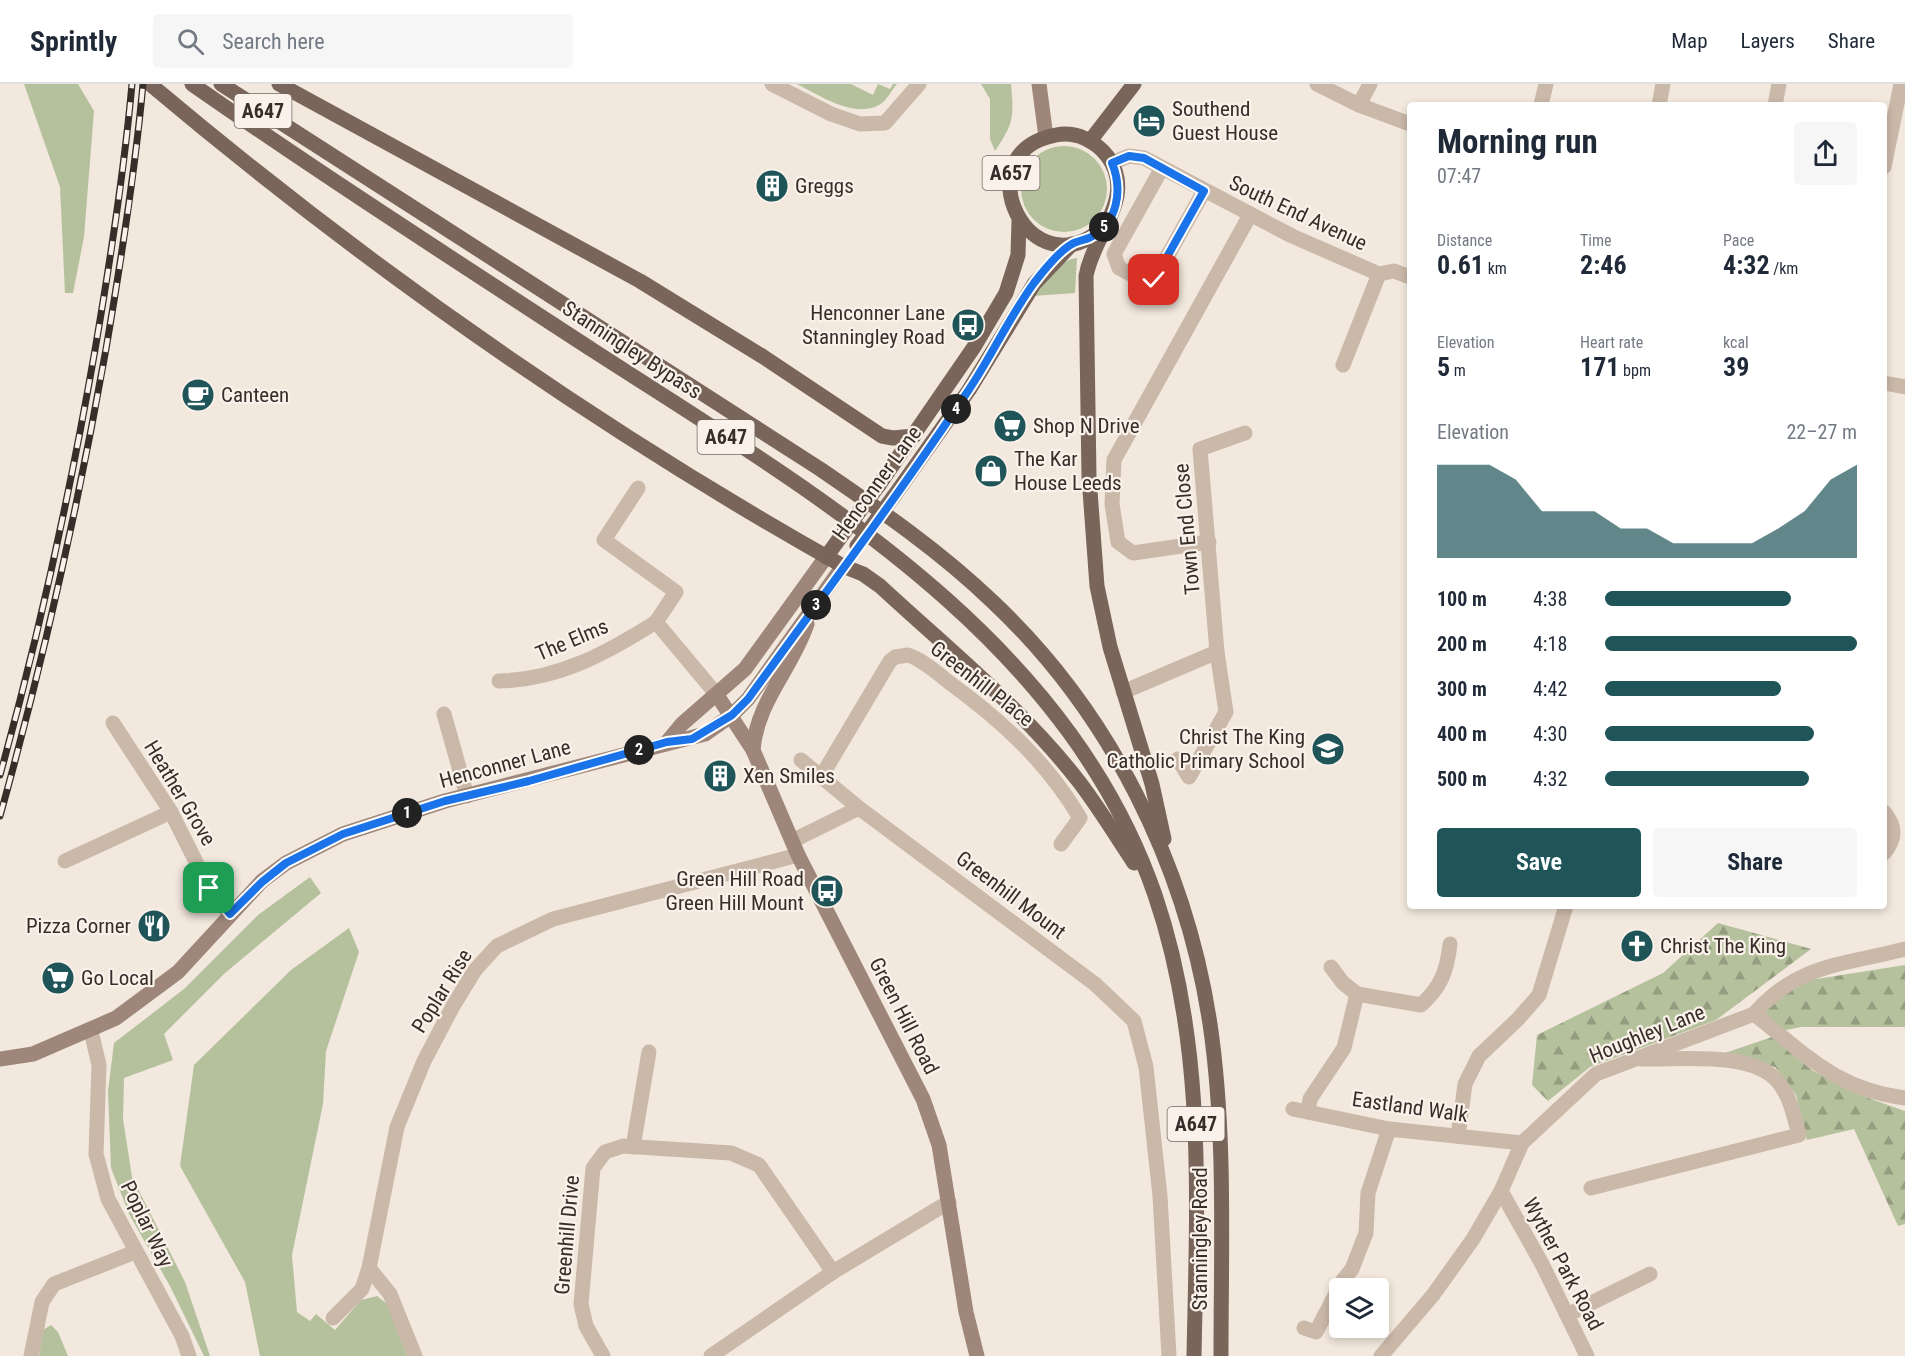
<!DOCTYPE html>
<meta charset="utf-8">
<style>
body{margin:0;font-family:"Roboto Condensed",sans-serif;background:#f6f6f7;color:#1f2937;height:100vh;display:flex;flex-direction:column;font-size:22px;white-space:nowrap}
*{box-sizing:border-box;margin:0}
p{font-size:20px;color:#747a83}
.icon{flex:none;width:33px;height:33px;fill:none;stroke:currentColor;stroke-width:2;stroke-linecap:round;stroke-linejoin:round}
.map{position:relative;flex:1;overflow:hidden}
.sheet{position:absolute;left:1407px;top:18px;width:480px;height:807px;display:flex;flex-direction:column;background:#fff;border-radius:6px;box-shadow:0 3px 9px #0003}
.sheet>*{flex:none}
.tools{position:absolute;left:1329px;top:1194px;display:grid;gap:12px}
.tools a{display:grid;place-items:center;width:60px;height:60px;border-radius:6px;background:#fff;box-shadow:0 3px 9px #0003;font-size:30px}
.pin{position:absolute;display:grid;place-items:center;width:51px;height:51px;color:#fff;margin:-26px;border-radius:12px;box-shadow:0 3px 9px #0006}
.km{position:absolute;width:30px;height:30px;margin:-15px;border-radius:50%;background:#222;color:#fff;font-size:16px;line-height:30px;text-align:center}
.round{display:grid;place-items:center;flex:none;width:63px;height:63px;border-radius:6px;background:#f6f6f7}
.headline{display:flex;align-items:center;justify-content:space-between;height:102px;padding:0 30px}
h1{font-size:33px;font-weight:700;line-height:45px}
.figures{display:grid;grid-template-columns:repeat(3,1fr);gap:9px;height:102px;padding:6px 30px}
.figures div{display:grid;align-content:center}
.figures b{font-size:26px;font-weight:700}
.figures small{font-size:16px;font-weight:400}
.figures p{font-size:16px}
.chart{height:168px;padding:12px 30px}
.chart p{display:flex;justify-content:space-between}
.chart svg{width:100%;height:108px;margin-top:6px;fill:#1f5559;opacity:.7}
.action{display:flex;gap:12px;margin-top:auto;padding:12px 30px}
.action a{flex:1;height:69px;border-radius:6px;background:#1f5559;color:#fff;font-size:24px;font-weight:700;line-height:69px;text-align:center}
.action a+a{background:#f6f6f7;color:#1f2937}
ul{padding:0 30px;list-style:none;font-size:20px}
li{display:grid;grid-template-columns:96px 72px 1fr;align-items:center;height:45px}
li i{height:15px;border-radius:8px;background:#1f5559}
header{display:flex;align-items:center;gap:36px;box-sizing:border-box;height:84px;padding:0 30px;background:#fff;border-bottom:2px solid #e0e1e3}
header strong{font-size:28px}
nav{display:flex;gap:33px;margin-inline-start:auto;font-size:21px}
.search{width:420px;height:54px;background:#f6f6f7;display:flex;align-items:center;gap:15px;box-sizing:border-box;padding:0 21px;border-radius:6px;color:#747a83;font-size:22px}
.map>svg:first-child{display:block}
</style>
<header>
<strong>Sprintly</strong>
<div class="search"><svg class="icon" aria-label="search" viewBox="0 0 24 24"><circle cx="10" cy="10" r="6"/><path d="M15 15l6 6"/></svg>Search here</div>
<nav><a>Map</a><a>Layers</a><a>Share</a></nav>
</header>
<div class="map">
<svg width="1905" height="1272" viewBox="0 0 1905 1272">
<defs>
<pattern id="forest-firs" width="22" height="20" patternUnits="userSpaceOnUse" patternTransform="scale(1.5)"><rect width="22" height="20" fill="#b5c19d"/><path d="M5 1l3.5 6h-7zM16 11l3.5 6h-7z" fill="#949d80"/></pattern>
</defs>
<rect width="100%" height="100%" fill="#f2e8dd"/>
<!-- grass -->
<g fill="#b5c19d">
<polygon points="24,0 78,0 94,27 84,153 73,209 65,209 60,103"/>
<path d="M797 0H851L873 11 878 0 890 5 893 0H897C892 6 888 14 882 19 857 37 819 11 797 0Z"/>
<path d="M981 0H1011C1014 33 1014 39 995 67L990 55V15Z"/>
<circle cx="1064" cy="105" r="43"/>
<path d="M1077 174 1075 209 1033 212C1044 200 1060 175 1077 174Z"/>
<polygon points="310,793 321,809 225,889 164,950 173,976 124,994 123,1035 132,1093 185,1198 210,1272 204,1272 170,1202 129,1130 111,1084 108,1007 114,959 184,905 258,831"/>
<polygon points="349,844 359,868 326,967 323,1020 292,1171 297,1228 310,1237 316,1230 335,1246 361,1216 377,1212 387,1220 407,1272 260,1272 245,1198 180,1082 194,981 291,886"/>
<polygon points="51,1241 58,1248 68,1272 39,1272 43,1246"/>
</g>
<!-- forest -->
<g fill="url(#forest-firs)">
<polygon points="1718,839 1811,865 1716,936 1590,983 1548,1017 1532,1001 1537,951 1663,889"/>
<polygon points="1905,881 1905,943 1801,943 1777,948 1754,930 1791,899"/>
<polygon points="1772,953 1813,987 1871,1015 1905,1027 1905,1140 1898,1142 1854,1045 1807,1056 1796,1011 1775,983 1722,970"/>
</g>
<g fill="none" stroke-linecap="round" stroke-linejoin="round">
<!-- street -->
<g stroke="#cab8a9" stroke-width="15">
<polyline points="772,0 831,30 860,40 885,39 919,0"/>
<polyline points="1317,0 1359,21 1410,40"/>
<polyline points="1359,21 1370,0"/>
<polyline points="1541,21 1546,0"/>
<polyline points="1659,21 1663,0"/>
<polyline points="1775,21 1779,0"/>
<polyline points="1112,79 1129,72 1144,74 1292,152 1379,190 1343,281"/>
<polyline points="1884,83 1901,0"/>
<polyline points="1162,84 1114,170 1119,184 1147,199 1154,196 1204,107"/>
<polyline points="1379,190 1394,187 1410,193"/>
<polyline points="1884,299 1905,303"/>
<polyline points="638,404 604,456 676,508 656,538 717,611"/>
<polyline points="1209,458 1133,469 1118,458 1112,420 1114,376 1250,131"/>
<path d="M499 597C558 596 607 569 656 538"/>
<polyline points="1123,608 1217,568"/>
<polyline points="444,630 467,712"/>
<polyline points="113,639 171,728 209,804 230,830"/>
<polyline points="1178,675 1189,693 1226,628 1217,568 1200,365 1245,349"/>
<polyline points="801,676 859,724 1095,900 1134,937 1146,983 1160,1112 1169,1272"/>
<path d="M821 693 890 577 895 573 908 571C923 576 937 589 950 599 1002 637 1047 678 1080 734L1061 760"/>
<path d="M1884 728C1896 742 1896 755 1884 769"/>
<polyline points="792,757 859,724"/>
<polyline points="65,777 171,728"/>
<polyline points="1331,883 1343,899 1357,910"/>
<path d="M1754 930C1807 971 1835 1005 1905 1014"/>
<polyline points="91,947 99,981 96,1070 108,1115 182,1252 189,1272"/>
<polyline points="1293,1025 1389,1045 1522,1059"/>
<path d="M1308 1027 1310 1015 1344 964 1357 910 1421 921C1441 903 1447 887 1450 860"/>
<polyline points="1458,1052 1465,1000 1479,972 1518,935 1539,911 1566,822"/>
<polyline points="633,1063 649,968"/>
<path d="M1591 1104 1799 1051C1794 1033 1791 1014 1779 999 1754 966 1679 976 1641 975"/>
<polyline points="1501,1107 1542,1180 1587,1272"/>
<polyline points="369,1184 390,1210 415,1272"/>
<polyline points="1567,1231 1650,1190"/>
<polyline points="333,1234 362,1205 369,1184 397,1043 424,977 453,922 475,886 497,862 553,835 798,771"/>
<polyline points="1304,1244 1316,1248 1343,1196 1352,1185 1366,1149 1368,1109 1389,1045"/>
<polyline points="31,1272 42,1218 54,1200 135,1168"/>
<polyline points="603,1272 586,1242 581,1220 593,1084 605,1068 623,1062 731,1069 759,1081 833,1188"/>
<polyline points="711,1272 833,1188 949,1118"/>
<path d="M1381 1272 1433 1211 1473 1155 1501 1107 1522 1059 1596 990 1754 930C1798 879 1845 881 1905 865"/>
</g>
<!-- secondary -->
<g stroke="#9e877a" stroke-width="15">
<polyline points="1039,0 1046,53"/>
<polyline points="717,611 753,666 798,771 923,1015 939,1061 966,1228 977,1272"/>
<polyline points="667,658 682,640 745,585 826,473"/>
<path d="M753 666C757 617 792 585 807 540"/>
<polyline points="0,975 33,970 116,934 178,888 262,797 286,779 343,750 445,717 705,650 732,631 748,615 843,482"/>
</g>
<!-- primary -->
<g stroke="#79655a" stroke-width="15">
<path d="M150 0C366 182 597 344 843 482L863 490 880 502C948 565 1023 625 1080 699 1099 724 1116 752 1134 779"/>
<path d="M192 0C324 92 459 179 594 267 812 408 1065 551 1155 811 1206 960 1197 1117 1194 1272"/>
<path d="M221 0 820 385C880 426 940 467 993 518 1110 628 1186 781 1210 940 1226 1049 1221 1162 1221 1272"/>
<polyline points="279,0 640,197 762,272 882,352 893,354 914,352"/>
<polyline points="1090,57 1134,0"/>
<path d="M1105 142C1030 212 961 69 1056 51 1076 47 1096 57 1108 73 1137 114 1093 151 1086 192L1089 393 1097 502 1110 563 1152 700 1164 755"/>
<polyline points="879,401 974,263 1006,209 1018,171 1019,137"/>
<polyline points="894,412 969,306 1034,200 1072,160"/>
<polyline points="826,473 842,451"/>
</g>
<defs>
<g id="rail">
<path d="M0 691C39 551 70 409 95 266 110 178 124 89 132 0"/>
<path d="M0 732C43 578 78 423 106 265 121 177 135 89 143 0"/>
</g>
</defs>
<!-- rail casing -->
<use href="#rail" stroke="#372d29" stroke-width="7"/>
<!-- rail -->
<use href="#rail" stroke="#faf2ea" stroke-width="4.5" stroke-dasharray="14" stroke-linecap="butt"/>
<!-- primary-bridge -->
<g stroke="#79655a" stroke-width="15">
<polyline points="842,451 879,401"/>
<polyline points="857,462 894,412"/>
</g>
</g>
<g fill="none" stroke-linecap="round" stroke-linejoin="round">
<defs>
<path id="route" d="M209 804 230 830 262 798 286 779 343 750 445 717 529 697 667 658 692 655 732 631 748 615C822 513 898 412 968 307 991 273 1010 232 1034 199 1044 186 1059 167 1072 160 1077 157 1084 156 1089 154 1118 140 1123 106 1112 79L1129 72 1144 74 1204 107 1154 196"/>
</defs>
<!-- route casing -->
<use href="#route" stroke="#fff" stroke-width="12"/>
<!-- route -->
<use href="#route" stroke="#1a73e8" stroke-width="8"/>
</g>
<!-- icons -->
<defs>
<symbol id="hotel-disc" viewBox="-11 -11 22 22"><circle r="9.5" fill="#1f5559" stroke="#faf2ea"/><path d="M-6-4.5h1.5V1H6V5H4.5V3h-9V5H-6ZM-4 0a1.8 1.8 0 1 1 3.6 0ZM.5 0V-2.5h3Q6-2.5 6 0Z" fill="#fff"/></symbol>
<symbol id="building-disc" viewBox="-11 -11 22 22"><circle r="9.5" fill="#1f5559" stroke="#faf2ea"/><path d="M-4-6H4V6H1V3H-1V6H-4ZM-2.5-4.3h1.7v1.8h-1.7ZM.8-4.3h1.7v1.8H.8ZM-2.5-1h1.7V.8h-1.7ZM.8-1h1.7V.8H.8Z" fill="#fff"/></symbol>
<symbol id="bus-disc" viewBox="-11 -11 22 22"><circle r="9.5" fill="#1f5559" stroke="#faf2ea"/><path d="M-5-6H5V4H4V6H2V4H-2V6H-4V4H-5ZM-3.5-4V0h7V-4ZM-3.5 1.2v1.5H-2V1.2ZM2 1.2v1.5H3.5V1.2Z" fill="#fff"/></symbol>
<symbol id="cafe-disc" viewBox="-11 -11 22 22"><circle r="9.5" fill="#1f5559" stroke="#faf2ea"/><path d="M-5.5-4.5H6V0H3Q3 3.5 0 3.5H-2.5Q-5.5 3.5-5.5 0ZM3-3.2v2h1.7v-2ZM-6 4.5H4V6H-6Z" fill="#fff"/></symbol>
<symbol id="supermarket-disc" viewBox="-11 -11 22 22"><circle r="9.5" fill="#1f5559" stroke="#faf2ea"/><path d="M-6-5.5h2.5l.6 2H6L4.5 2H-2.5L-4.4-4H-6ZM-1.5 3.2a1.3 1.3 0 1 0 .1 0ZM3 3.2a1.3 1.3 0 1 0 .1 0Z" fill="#fff"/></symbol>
<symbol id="shop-disc" viewBox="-11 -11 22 22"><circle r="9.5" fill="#1f5559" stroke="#faf2ea"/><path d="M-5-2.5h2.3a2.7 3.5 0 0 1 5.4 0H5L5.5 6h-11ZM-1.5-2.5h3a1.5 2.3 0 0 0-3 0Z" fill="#fff"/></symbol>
<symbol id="school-disc" viewBox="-11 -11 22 22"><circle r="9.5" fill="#1f5559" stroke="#faf2ea"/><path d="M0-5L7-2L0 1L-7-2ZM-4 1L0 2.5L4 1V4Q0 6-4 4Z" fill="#fff"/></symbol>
<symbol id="restaurant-disc" viewBox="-11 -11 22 22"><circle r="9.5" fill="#1f5559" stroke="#faf2ea"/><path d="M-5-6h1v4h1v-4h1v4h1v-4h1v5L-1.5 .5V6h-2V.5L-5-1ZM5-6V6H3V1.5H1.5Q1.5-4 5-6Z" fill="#fff"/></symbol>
<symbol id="church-disc" viewBox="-11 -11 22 22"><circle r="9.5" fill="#1f5559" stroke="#faf2ea"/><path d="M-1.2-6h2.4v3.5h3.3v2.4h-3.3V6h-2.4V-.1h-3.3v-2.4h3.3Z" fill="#fff"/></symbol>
</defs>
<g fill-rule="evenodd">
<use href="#hotel-disc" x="1130" y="18" width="38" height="38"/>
<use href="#building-disc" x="753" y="83" width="38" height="38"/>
<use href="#bus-disc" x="949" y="222" width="38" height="38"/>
<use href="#cafe-disc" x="179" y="292" width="38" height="38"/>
<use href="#supermarket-disc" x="991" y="323" width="38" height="38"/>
<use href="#shop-disc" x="972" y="368" width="38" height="38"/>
<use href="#school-disc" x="1309" y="646" width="38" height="38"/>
<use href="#building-disc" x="701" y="673" width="38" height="38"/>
<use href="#bus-disc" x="808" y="788" width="38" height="38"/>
<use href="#restaurant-disc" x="135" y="823" width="38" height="38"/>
<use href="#church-disc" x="1618" y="843" width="38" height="38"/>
<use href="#supermarket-disc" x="39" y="875" width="38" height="38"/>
</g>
<g text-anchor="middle" stroke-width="4.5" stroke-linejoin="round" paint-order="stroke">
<!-- shield labels -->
<g fill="#faf2ea" stroke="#726863" stroke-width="1.5">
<rect x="234.5" y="10" width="57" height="34" rx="4.5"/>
<rect x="982.5" y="72" width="57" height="34" rx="4.5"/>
<rect x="697.5" y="336" width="57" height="34" rx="4.5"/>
<rect x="1167.5" y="1023" width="57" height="34" rx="4.5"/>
</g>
<g font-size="20" font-weight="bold" fill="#372d29">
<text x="263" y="34">A647</text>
<text x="1011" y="96">A657</text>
<text x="726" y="360">A647</text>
<text x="1196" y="1047">A647</text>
</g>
<!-- poi labels -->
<g font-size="21" fill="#372d29" stroke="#faf2ea" text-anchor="start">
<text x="1172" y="32">Southend<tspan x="1172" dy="24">Guest House</tspan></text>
<text x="795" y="109">Greggs</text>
<text x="945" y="236" text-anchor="end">Henconner Lane<tspan x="945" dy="24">Stanningley Road</tspan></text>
<text x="221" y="318">Canteen</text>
<text x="1033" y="349">Shop N Drive</text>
<text x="1014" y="382">The Kar<tspan x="1014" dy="24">House Leeds</tspan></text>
<text x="1305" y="660" text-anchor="end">Christ The King<tspan x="1305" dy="24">Catholic Primary School</tspan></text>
<text x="743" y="699">Xen Smiles</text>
<text x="804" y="802" text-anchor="end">Green Hill Road<tspan x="804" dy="24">Green Hill Mount</tspan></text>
<text x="131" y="849" text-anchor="end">Pizza Corner</text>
<text x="1660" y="869">Christ The King</text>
<text x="81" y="901">Go Local</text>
</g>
<!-- street labels -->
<g font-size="21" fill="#372d29" stroke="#faf2ea">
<text transform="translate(1298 129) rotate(25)" y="7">South End Avenue</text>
<text transform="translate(632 266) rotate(33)" y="7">Stanningley Bypass</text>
<text transform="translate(877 399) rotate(-54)" y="7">Henconner Lane</text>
<text transform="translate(1187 445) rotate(-95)" y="7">Town End Close</text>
<text transform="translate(572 556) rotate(-23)" y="7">The Elms</text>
<text transform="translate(982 600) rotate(38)" y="7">Greenhill Place</text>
<text transform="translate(505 680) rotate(-15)" y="7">Henconner Lane</text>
<text transform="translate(180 709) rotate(59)" y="7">Heather Grove</text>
<text transform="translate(1011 811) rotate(37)" y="7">Greenhill Mount</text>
<text transform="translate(442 907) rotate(-58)" y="7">Poplar Rise</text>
<text transform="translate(904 932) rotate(63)" y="7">Green Hill Road</text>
<text transform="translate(1647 950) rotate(-22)" y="7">Houghley Lane</text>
<text transform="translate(1410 1023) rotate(8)" y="7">Eastland Walk</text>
<text transform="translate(147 1140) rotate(64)" y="7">Poplar Way</text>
<text transform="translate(567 1151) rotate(-85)" y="7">Greenhill Drive</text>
<text transform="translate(1200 1155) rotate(-90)" y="7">Stanningley Road</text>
<text transform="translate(1563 1180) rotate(62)" y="7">Wyther Park Road</text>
</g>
</g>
</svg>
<div class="tools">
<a><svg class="icon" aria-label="layers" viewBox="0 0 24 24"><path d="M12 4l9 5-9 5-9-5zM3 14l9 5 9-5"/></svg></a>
</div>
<div class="pin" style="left:209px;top:804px;background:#1e9e55"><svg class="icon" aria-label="arrive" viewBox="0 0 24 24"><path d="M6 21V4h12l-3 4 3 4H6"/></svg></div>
<div class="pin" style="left:1154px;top:196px;background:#d93025"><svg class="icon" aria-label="check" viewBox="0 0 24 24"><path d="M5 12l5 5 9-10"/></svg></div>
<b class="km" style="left:407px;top:729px">1</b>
<b class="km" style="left:639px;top:666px">2</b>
<b class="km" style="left:816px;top:521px">3</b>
<b class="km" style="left:956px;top:325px">4</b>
<b class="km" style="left:1104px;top:143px">5</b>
<section class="sheet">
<div class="headline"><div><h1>Morning run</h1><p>07:47</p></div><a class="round"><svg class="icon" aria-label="share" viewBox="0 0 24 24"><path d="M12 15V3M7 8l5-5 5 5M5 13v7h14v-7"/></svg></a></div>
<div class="figures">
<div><p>Distance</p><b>0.61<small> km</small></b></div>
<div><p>Time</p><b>2:46</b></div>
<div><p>Pace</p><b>4:32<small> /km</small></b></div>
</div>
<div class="figures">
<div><p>Elevation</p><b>5<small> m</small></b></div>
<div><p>Heart rate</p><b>171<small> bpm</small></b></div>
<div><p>kcal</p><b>39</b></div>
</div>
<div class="chart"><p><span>Elevation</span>22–27 m</p>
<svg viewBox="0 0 160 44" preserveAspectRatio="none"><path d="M0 44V6L10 6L20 6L30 12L40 25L50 25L60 25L70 32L80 32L90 38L100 38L110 38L120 38L130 32L140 25L150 12L160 6V44z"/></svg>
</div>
<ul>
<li><b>100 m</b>4:38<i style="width:74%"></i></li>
<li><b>200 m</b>4:18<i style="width:100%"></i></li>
<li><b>300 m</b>4:42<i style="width:70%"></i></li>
<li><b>400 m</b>4:30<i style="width:83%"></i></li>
<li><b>500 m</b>4:32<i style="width:81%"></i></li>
</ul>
<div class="action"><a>Save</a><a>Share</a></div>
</section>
</div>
